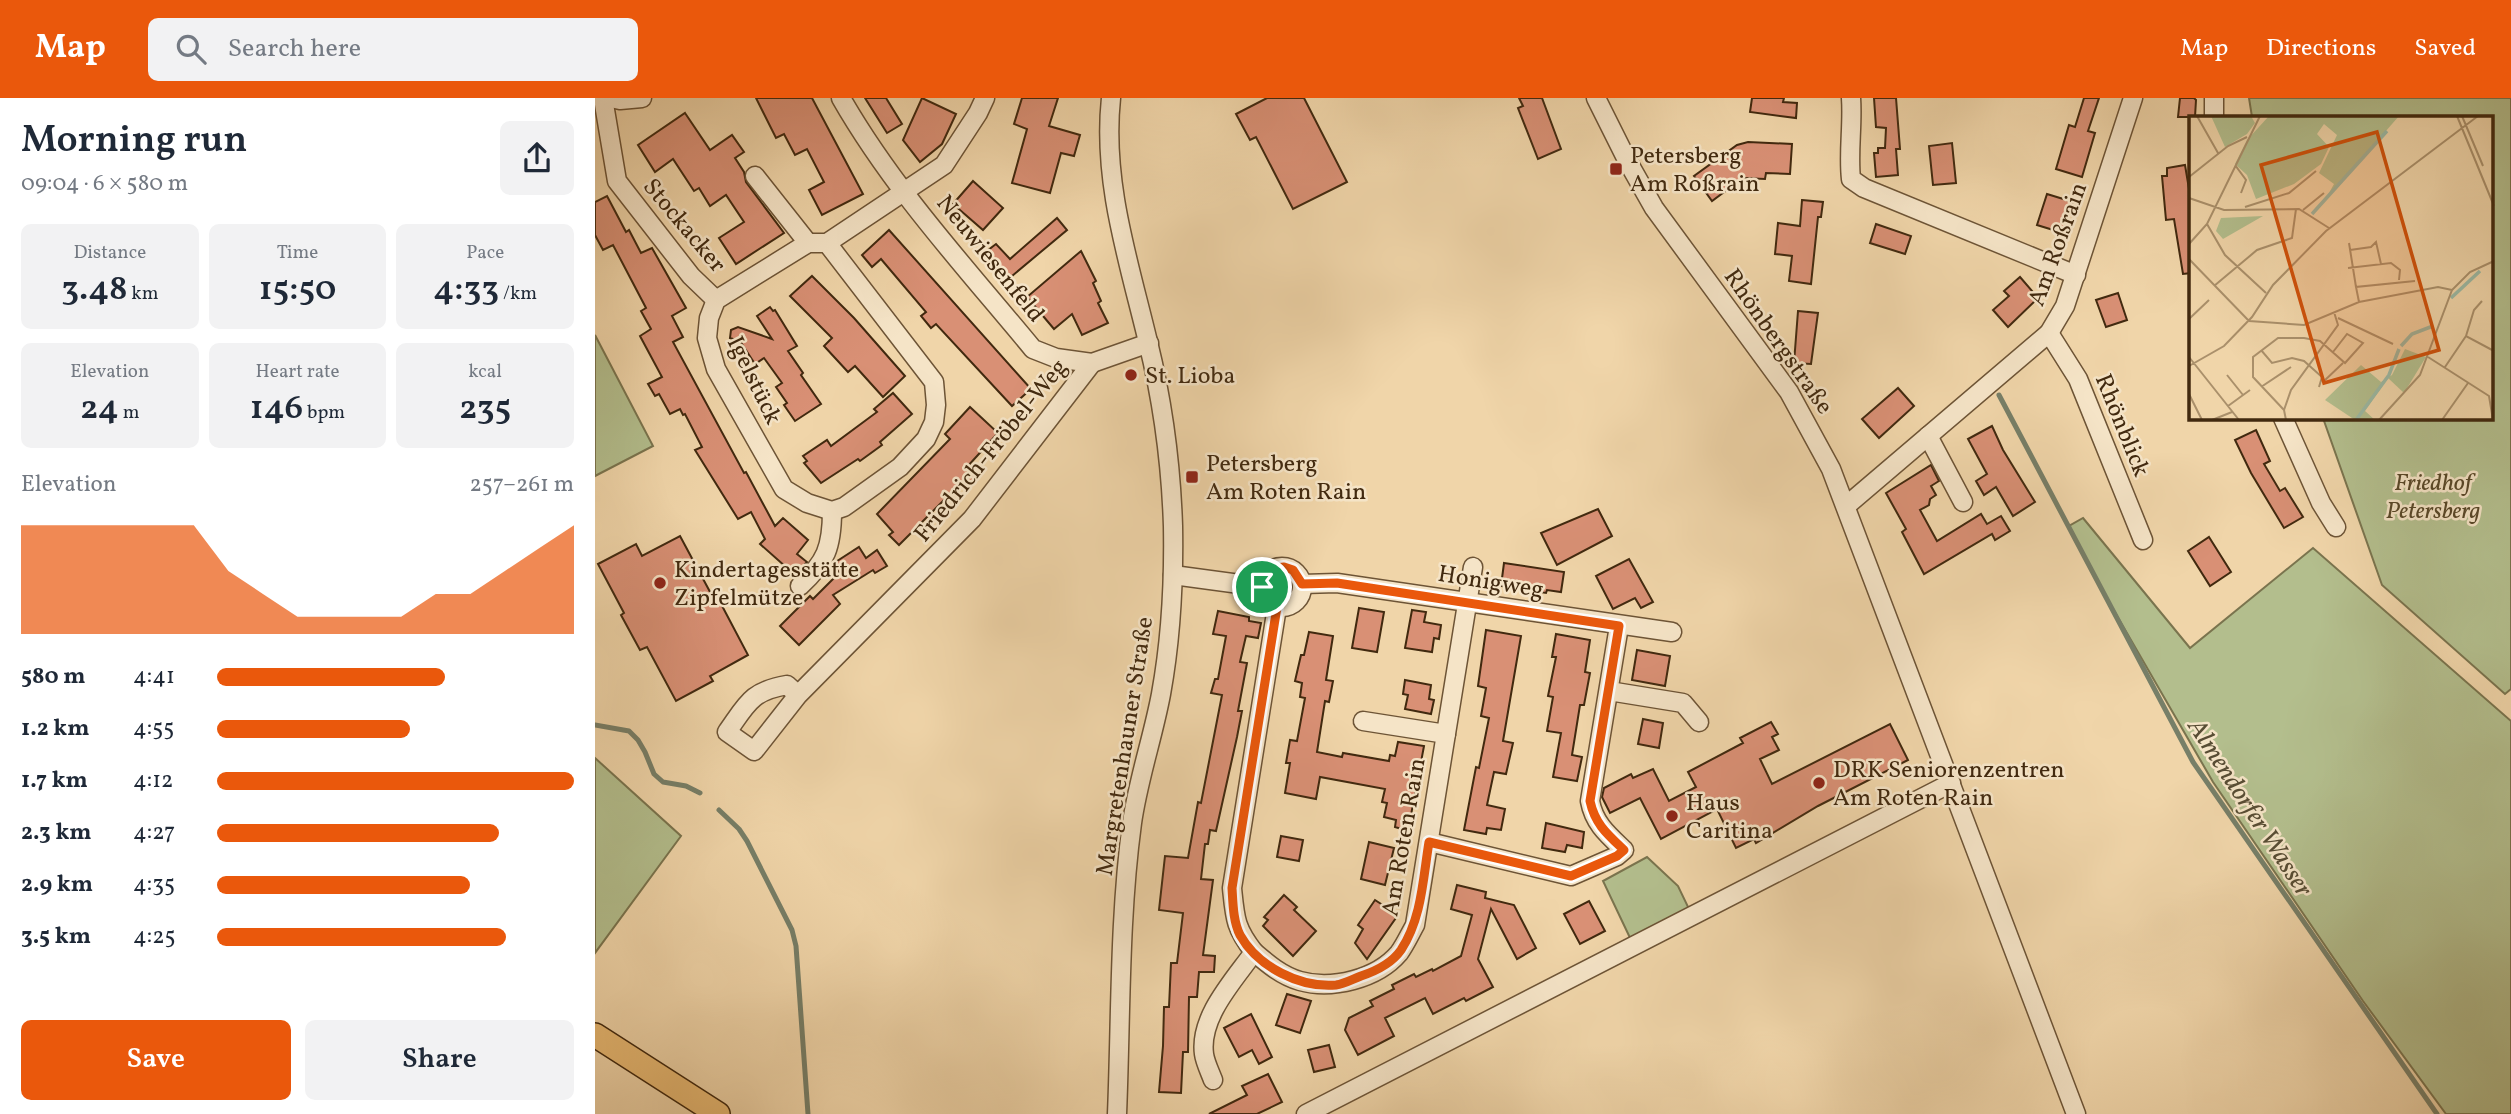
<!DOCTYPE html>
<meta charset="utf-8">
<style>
body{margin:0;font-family:Vollkorn,serif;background:#f2f2f3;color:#1f2937;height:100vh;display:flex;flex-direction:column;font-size:26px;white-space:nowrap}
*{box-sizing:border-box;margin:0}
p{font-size:23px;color:#747a83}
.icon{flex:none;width:38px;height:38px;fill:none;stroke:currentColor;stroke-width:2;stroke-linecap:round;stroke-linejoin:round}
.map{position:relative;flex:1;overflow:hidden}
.panel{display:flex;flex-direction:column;background:#fff;width:595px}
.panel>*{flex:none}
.pin{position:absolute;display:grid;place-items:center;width:60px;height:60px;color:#fff;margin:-30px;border:4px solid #fff;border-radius:50%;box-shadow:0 2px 7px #0007}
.round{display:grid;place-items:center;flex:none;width:74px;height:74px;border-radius:10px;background:#f2f2f3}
.overview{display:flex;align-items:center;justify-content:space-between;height:119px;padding:0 21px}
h1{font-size:38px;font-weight:600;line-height:52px}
.stats{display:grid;grid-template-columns:repeat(3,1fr);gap:10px;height:119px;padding:7px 21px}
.stats div{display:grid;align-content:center;border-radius:10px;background:#f2f2f3;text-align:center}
.stats b{font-size:35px;font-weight:600}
.stats small{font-size:19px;font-weight:400}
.stats p{font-size:19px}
.chart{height:196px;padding:14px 21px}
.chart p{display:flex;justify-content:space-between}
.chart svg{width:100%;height:126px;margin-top:7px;fill:#ea580c;opacity:.7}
.cta{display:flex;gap:14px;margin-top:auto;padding:14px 21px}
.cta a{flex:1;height:80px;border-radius:10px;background:#ea580c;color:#fff;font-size:28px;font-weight:600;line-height:80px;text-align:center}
.cta a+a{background:#f2f2f3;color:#1f2937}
ul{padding:0 21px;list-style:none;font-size:23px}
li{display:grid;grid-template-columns:112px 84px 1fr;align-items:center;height:52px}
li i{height:18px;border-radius:9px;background:#ea580c}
header{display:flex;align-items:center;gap:42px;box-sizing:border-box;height:98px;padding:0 35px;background:#ea580c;color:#fff}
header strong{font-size:33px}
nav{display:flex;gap:38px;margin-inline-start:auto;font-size:24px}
.search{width:490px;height:63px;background:#f2f2f3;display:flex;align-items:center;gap:18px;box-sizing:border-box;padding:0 24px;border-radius:10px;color:#747a83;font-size:26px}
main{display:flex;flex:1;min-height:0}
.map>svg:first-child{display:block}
</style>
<header>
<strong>Map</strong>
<div class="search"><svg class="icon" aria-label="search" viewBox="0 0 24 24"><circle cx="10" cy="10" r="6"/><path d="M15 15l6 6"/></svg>Search here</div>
<nav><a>Map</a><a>Directions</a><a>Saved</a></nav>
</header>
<main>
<section class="panel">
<div class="overview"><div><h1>Morning run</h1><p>09:04 · 6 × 580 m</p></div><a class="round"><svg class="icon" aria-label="share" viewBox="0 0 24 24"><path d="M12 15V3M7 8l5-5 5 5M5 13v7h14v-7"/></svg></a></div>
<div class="stats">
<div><p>Distance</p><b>3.48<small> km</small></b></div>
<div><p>Time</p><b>15:50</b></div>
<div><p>Pace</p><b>4:33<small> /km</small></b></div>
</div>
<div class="stats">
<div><p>Elevation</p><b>24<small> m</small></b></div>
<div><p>Heart rate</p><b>146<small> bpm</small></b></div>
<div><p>kcal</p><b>235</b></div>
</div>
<div class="chart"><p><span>Elevation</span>257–261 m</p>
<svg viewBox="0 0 160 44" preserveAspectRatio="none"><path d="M0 44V6L10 6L20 6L30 6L40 6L50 6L60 22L70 30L80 38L90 38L100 38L110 38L120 30L130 30L140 22L150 14L160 6V44z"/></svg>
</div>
<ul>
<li><b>580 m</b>4:41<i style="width:64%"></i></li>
<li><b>1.2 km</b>4:55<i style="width:54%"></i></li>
<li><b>1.7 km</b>4:12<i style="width:100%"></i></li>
<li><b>2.3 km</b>4:27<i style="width:79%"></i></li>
<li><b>2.9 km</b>4:35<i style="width:71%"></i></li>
<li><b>3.5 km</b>4:25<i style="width:81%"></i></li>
</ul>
<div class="cta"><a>Save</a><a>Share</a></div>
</section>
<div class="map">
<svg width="1916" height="1016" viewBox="0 0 1916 1016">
<rect width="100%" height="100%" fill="#f0d5a9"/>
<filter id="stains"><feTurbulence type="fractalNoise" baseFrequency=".00286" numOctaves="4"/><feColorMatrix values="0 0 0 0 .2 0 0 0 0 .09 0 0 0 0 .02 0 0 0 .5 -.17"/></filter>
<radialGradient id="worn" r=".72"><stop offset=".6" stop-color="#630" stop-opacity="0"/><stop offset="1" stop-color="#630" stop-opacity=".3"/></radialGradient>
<!-- green -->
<g fill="#b3be8d" stroke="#7a744e" stroke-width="2">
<polygon points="1654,0 1916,0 1916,591 1910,596 1787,487 1728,320 1897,320 1897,19 1657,19"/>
<polygon points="0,237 58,348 0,378"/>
<polygon points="1488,420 1595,550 1718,450 1916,623 1916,1016 1851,1016 1768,903 1618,684 1514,504 1474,428"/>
<polygon points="0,660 86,738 0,855"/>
<polygon points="1052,759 1083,788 1095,813 1037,844 1008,783"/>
</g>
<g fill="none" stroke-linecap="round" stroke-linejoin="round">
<!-- stream -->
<g stroke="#777f68" stroke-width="5">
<polyline points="1404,297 1598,664 1842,1016"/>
<polyline points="0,627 34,633 43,642 50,654 59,676 68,684 91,688 105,695"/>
<polyline points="124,712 144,731 152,743 197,832 201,848 213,1016"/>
</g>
</g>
<!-- building -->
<g fill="#d99075" stroke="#41290f" stroke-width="2">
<polygon points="161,0 217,0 268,96 227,117 214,92 229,84 212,51 200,57 189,36 181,40"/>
<polygon points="270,0 291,0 307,26 292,35"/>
<polygon points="327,0 361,16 347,46 325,64 308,42"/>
<polygon points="427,0 463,0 454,28 485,37 479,58 466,55 455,95 417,85 432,31 419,26"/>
<polygon points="672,0 709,0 752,84 698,111 661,39 655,42 641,16"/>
<polygon points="924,0 947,0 966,51 943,61 923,10 928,8"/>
<polygon points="1157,0 1189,0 1188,4 1202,5 1201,20 1155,14"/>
<polygon points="1279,0 1301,0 1305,51 1301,51 1303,77 1281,79 1279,55 1283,55 1283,50 1290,50 1291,30 1281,29"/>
<polygon points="1489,0 1504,0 1493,33 1500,35 1487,79 1461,71 1474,27 1480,29"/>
<polygon points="1585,0 1599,0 1601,2 1600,19 1583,19"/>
<polygon points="90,15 115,52 137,37 149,54 140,60 149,74 151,84 189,135 141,166 124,140 149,124 131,97 115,108 104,90 99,93 78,61 60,74 43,47"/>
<polygon points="1153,44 1197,46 1195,76 1171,75 1170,81 1148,80 1117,103 1099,78 1142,47"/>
<polygon points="1357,45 1361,85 1338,87 1334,48"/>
<polygon points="1590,67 1594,91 1596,91 1596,175 1588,176 1579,121 1571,122 1567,78 1572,78 1572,70"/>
<polygon points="378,83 408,110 388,132 358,106"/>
<polygon points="1452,96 1478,104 1468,135 1442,127"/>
<polygon points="12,98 31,134 34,132 46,155 57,150 91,210 77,218 88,239 78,244 149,375 151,374 180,428 188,420 213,442 202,456 212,464 200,477 165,446 170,441 156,414 143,421 100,352 107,349 90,316 88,317 85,311 75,316 64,296 60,298 53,286 67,279 45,238 56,231 46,213 51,210 18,147 8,152 0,137 0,104"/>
<polygon points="1207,102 1228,104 1226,119 1223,119 1216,186 1194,183 1197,158 1180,156 1183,125 1205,128"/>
<polygon points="462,120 472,132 411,183 388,156 401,146 415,161"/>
<polygon points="1281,126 1316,138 1310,156 1275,145"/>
<polygon points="294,132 436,291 417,308 341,226 336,230 326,218 331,214 286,161 277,169 267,157"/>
<polygon points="486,153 501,183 498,185 506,203 503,205 513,225 487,237 477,216 459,231 432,199"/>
<polygon points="217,178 259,220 310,278 288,299 260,268 253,274 229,248 237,240 195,198"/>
<polygon points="1425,179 1443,200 1413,229 1398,212 1414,198 1409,193"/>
<polygon points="1523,195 1532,222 1511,229 1501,202"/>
<polygon points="175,209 178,213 180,212 202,248 193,253 208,275 206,277 226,306 200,323 189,307 192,305 181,289 187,285 169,260 160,266 145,243 135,240 136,232 143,229 177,241 162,218"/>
<polygon points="1203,213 1223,215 1216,266 1199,265"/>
<polygon points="1303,290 1319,308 1284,340 1267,321"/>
<polygon points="298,295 317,316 285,344 287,347 265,363 263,361 226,385 209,365 212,363 208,358 232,342 236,348 282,314 279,311"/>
<polygon points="375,309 403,335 372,369 382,378 372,389 367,384 304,447 294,437 298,434 282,416 355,341 350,336"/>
<polygon points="1397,328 1408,352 1440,404 1418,418 1401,389 1389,397 1381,383 1392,376 1373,341"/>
<polygon points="1661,332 1675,363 1669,366 1685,393 1690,390 1708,419 1689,430 1656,375 1640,342"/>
<polygon points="1336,367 1344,383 1336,388 1341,397 1335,401 1334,407 1325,412 1342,443 1386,416 1392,426 1406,418 1415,433 1400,442 1397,436 1329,476 1307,434 1311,431 1291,395"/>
<polygon points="1003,411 1017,438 962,467 946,435"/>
<polygon points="85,438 121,505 125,504 153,557 115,578 118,583 81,603 52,549 45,552 26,517 29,515 3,466 41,446 47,458"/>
<polygon points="1614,439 1636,474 1615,488 1593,453"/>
<polygon points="264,449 271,460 282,452 292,468 280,475 278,472 238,497 245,506 204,547 185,528 215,498 218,501 244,475 239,465"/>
<polygon points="1034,461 1058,504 1046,510 1040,500 1018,511 1001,478"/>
<polygon points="909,465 969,474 966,494 952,492 951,495 906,488"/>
<polygon points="764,510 789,514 782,554 757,550"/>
<polygon points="817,512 831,514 829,524 846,527 844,541 839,540 837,554 810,550"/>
<polygon points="623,513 654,519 654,523 666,525 663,540 651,538 645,564 652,565 643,613 647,613 642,639 621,733 615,732 613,746 610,746 606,781 618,782 608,857 620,858 619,874 604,874 602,899 594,899 593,954 588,954 586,995 564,994 568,948 569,909 574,909 576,865 582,865 588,815 564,812 570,758 593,760 603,704 606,705 627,597 616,595 620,581 623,581 631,538 618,536"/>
<polygon points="891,532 926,538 908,643 918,645 911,676 899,674 892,707 910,711 906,732 892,730 891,736 869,732 881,669 884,670 894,620 886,618 891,590 883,588"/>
<polygon points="714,534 738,538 731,582 738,583 734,604 730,603 722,654 747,659 748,655 794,663 795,657 800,658 803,644 829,648 813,733 800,729 801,722 789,719 792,705 787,704 790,691 725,679 721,701 690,695 695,665 691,665 695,642 702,643 710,600 705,599 707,585 700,583 706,557 709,557"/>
<polygon points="961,536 995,542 990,574 995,575 989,607 985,607 977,657 987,659 982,683 958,679 966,635 952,633 958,599 953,598 961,559 957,559"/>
<polygon points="1042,552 1075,558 1070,588 1037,582"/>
<polygon points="810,582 836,587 834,601 839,602 836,616 810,611 813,597 808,596"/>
<polygon points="1048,621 1068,625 1064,650 1043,646"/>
<polygon points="1176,624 1183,636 1177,639 1184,652 1165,661 1177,686 1295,626 1313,662 1223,708 1161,745 1159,741 1141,750 1122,711 1066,741 1045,700 1015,715 1007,699 1009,690 1036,676 1038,680 1058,671 1074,703 1101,689 1093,674 1148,645 1145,640"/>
<polygon points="951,725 989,734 987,750 972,747 970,754 947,750"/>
<polygon points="686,738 708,742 704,763 682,759"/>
<polygon points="774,744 799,750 790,787 766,781"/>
<polygon points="862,787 891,794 890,800 919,807 941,850 922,861 896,811 883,861 898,889 871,903 869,900 838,916 830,900 790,920 799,938 763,957 750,932 754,920 778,908 775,903 799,891 797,887 819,876 821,879 837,871 838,873 866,858 877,817 856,811"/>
<polygon points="689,797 702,809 699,812 721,833 698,858 668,828 673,822 669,819"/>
<polygon points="780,802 803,817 772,861 760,845 768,831 763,827"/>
<polygon points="994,803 1010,833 985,846 969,816"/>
<polygon points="692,896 716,903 705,935 681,927"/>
<polygon points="656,916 677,959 664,966 657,952 644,959 629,930"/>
<polygon points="734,947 740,969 719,974 713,952"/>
<polygon points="673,976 687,1004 662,1016 614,1016 652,997 647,988"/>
</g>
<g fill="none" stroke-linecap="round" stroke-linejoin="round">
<defs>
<g id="minor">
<polyline points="8,0 22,83 96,178 121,202"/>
<polyline points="16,0 25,2 47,0"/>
<path d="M246 0C298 91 372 171 438 251L461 260 497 265 554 245"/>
<path d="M516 0C507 84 534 164 553 244 568 305 576 366 578 428 579 484 576 541 566 596 558 639 543 682 537 725 524 821 526 920 522 1016"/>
<polyline points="1001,0 1033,64 1059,110 1194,294 1236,371 1481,1016"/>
<path d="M1256 0C1258 27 1253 54 1256 81L1269 90 1481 177"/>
<polyline points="1619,19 1619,0"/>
<polyline points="160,78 213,145"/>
<polyline points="232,145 339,284 341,307 339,324 331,341 305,369 249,409 237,413 212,405 189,391 121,271 112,240 114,220 121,202 213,145 232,145 349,67 383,15 390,0"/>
<polyline points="1454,235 1483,281 1548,442"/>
<polyline points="1688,320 1726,405 1741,429"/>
<polyline points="1333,338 1368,404"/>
<polyline points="1251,408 1454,235 1470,208 1538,0"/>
<circle cx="687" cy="489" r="20"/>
<polyline points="578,477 667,489"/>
<polyline points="707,486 742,485 1077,534"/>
<path d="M205 488C231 464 237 449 237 413"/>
<polyline points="1014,593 1088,605 1104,624"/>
<path d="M203 597 192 587C156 593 152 606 132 634L159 653 203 597 377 421 497 265"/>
<polyline points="768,623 851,636"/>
<path d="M834 744 976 778 1022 758 1029 752C1012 736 999 725 995 703L1024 528"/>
<path d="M659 854C673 866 687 878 705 883 737 892 782 881 804 855 810 847 815 836 820 827L878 469"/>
<path d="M618 982C615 974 610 964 609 956 604 919 639 882 659 854 640 830 640 820 637 790L682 509"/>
<polyline points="711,1016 1356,685"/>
</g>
<polyline id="major" points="0,937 123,1016"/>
</defs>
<!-- minor casing -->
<use href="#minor" stroke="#6d5436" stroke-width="21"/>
<!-- major casing -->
<use href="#major" stroke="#41290f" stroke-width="26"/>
<!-- minor -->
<use href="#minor" stroke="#f5e4c7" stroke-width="18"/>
<!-- major -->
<use href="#major" stroke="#e8ba74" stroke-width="23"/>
</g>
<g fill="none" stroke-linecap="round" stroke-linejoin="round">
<defs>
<path id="route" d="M689 469 698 472 707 486 742 485 1024 528 995 703C1000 726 1012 736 1029 752L1022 758 976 778 834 744C828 780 827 820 806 852 797 865 781 873 766 878 758 881 749 886 741 887 705 890 663 869 645 837 638 823 638 805 637 790L682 509C659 499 665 471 689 469Z"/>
</defs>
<!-- route casing -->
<use href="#route" stroke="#fff" stroke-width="14"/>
<!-- route -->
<use href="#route" stroke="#ea580c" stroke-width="9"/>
</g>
<!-- markers -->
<g fill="#8f2418" stroke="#f5e4c7" stroke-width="2.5">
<rect x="1014" y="64" width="14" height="14" rx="3.5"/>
<circle cx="536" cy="277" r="7"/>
<rect x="590" y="372" width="14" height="14" rx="3.5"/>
<circle cx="65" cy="485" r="7"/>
<circle cx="1224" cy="685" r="7"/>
<circle cx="1077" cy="718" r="7"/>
</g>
<g text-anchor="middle" stroke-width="5" stroke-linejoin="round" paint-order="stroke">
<!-- poi labels -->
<g font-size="24" fill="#41290f" stroke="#f5e4c7" text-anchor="start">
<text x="1035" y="65">Petersberg<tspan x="1035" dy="28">Am Roßrain</tspan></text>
<text x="550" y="285">St. Lioba</text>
<text x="611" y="373">Petersberg<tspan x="611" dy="28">Am Roten Rain</tspan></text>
<text x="79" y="479">Kindertagesstätte<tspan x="79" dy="28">Zipfelmütze</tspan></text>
<text x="1238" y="679">DRK Seniorenzentren<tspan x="1238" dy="28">Am Roten Rain</tspan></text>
<text x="1091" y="712">Haus<tspan x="1091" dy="28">Caritina</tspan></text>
</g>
<!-- street labels -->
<g font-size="24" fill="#41290f" stroke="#f5e4c7">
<text transform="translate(90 127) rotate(50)" y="8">Stockacker</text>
<text transform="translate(1462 146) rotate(-70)" y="8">Am Roßrain</text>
<text transform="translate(396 160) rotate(51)" y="8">Neuwiesenfeld</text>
<text transform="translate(1184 243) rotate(55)" y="8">Rhönbergstraße</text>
<text transform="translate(160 282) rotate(64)" y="8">Igelstück</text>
<text transform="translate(1528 327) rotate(68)" y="8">Rhönblick</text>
<text transform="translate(395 352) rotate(-51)" y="8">Friedrich-Fröbel-Weg</text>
<text transform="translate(896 483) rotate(9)" y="8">Honigweg</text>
<text transform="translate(529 648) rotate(-81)" y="8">Margretenhauner Straße</text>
<text transform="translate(808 739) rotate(-80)" y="8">Am Roten Rain</text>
</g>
<!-- park labels -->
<g font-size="24" font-style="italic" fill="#584728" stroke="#f5e4c7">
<text x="1838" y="392">Friedhof<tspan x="1838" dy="28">Petersberg</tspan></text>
</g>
<!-- water labels -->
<g font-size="26" font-style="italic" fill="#584d34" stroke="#f5e4c7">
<text transform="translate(1656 709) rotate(57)" y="9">Almendorfer Wasser</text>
</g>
</g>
<!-- overview -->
<g transform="translate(1594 18)">
<rect width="304" height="304" fill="#f0d5a9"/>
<path d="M22 0H62L66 7 58 18 36 31ZM80 0H210L135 86 145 68 130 57 148 19 135 8 128 18 140 31 132 48 105 68 67 83 58 59 46 48 58 24ZM74 100 34 123 27 115 32 102ZM216 233 237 241 215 277 199 262 176 295 186 304H166L136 284 172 249 192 266 203 259Z" fill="#b3be8d"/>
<path fill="none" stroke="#9bb9a4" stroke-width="3.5" d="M123 98 198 15M262 182 291 155M212 230 223 218 244 210M167 304 200 259 210 233"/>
<path fill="none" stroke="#aa906b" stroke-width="2" d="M8 0 29 37M268 0 305 90M273 0 294 50M46 49 57 64 52 77M0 61 39 30 58 21M0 82 35 94 110 93 140 112M56 91 100 77 127 55M114 94 135 77M18 108 36 139 77 177M160 127 167 171M0 128 18 108 71 0M161 134 182 131 187 126 192 148M0 143 60 205M159 152 202 147 211 154 210 164M25 170 68 134 103 122 107 93M170 186 167 171 226 165M149 202 204 228M0 203 20 184M60 205 115 209 170 186 249 171 263 174M277 220 285 194 293 185M72 234 83 247 103 242 115 245 133 261 130 271M0 241 50 304M239 241 300 280 304 304M0 250 35 230 63 201 84 169 137 115 289 0M256 251 277 220 305 235M38 259 54 279M134 266 154 247M72 271 102 251M0 278 13 304M39 290 61 274M95 294 64 261V241L89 222H115L131 225 156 247 174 227 158 218 144 236M23 304 43 296M97 304 95 294 102 274 149 209 145 196M190 304 231 259 263 174 281 156 305 145M253 304 279 267"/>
<path fill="#cf520c" fill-opacity="0.15" stroke="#cf520c" stroke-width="3.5" d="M188 16 250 234 135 267 72 49Z"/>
<rect width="304" height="304" fill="none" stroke="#41290f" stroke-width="3.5"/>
</g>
<rect width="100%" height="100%" filter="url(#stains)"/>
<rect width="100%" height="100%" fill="url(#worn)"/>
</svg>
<div class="pin" style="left:667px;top:489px;background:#1e9e55"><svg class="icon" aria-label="arrive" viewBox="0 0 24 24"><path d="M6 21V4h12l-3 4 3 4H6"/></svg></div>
</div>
</main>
